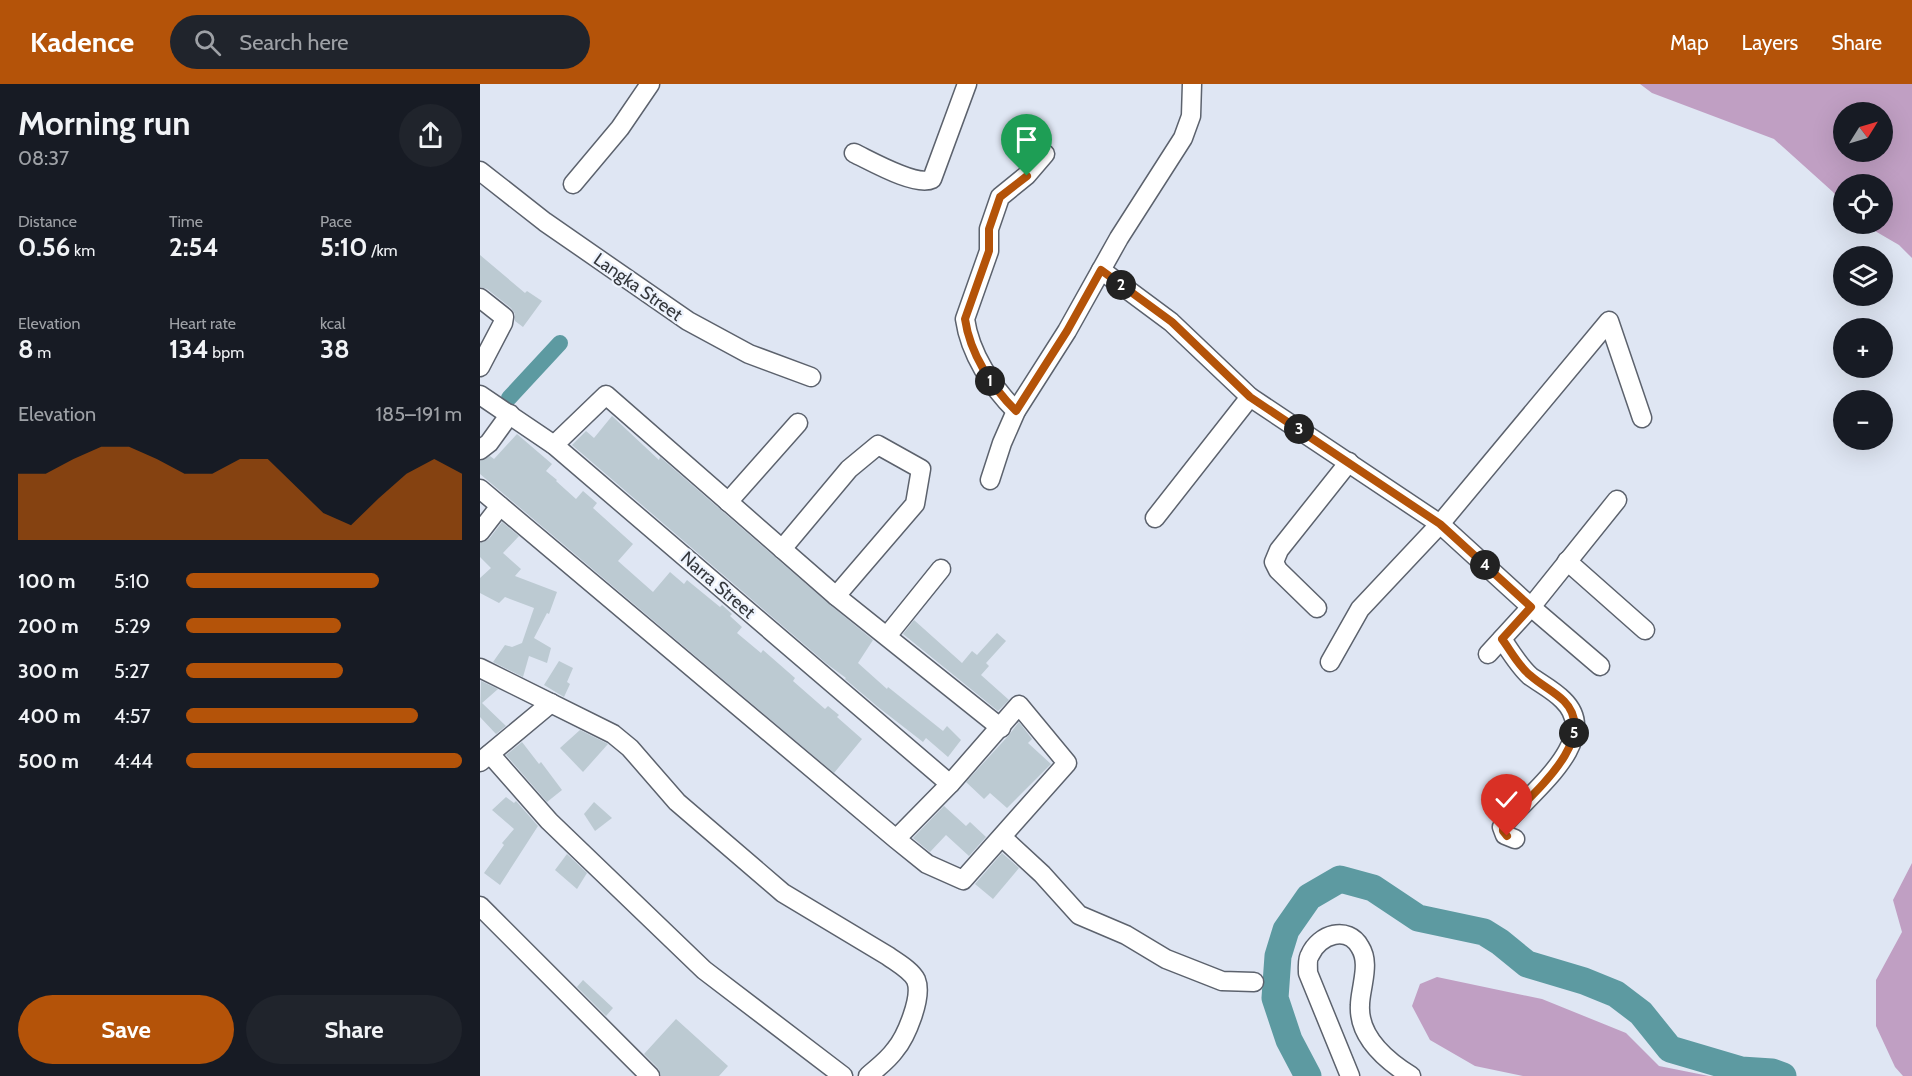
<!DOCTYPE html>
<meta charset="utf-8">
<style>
body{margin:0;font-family:Cabin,sans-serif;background:#20242c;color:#f1f3f6;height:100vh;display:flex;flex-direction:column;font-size:22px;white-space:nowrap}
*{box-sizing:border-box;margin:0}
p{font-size:20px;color:#9ea1a6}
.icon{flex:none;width:33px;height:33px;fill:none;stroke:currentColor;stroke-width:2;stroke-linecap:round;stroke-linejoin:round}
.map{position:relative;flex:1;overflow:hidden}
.details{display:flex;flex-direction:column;background:#171b24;width:480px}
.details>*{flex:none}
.needle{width:39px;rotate:53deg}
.buttons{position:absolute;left:1353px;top:18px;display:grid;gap:12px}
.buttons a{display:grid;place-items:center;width:60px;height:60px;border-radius:50%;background:#171b24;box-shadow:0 6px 24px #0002;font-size:30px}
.pin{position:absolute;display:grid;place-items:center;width:51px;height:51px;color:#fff;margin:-62px -26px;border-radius:50% 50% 50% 0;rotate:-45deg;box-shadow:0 0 6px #0007}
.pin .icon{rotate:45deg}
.km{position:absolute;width:30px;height:30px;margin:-15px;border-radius:50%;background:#222;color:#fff;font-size:16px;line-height:30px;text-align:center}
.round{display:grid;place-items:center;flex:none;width:63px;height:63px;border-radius:32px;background:#20242c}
.overview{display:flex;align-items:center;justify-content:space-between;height:102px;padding:0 18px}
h1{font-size:33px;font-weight:700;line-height:45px}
.figures{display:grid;grid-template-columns:repeat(3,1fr);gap:9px;height:102px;padding:6px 18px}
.figures div{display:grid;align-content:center}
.figures b{font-size:26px;font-weight:700}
.figures small{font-size:16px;font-weight:400}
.figures p{font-size:16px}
.chart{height:168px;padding:12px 18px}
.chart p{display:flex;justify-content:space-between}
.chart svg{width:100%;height:108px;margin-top:6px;fill:#b45309;opacity:.7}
.action{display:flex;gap:12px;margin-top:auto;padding:12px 18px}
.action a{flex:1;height:69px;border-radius:36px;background:#b45309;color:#fff;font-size:24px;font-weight:700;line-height:69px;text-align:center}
.action a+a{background:#20242c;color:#f1f3f6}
ul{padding:0 18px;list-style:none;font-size:20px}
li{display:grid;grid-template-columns:96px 72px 1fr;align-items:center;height:45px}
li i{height:15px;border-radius:8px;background:#b45309}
header{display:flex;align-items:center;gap:36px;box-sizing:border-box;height:84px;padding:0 30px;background:#b45309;color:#fff}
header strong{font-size:28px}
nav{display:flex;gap:33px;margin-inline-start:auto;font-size:21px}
.search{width:420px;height:54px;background:#20242c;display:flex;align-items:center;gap:15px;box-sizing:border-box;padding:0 21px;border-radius:33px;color:#9ea1a6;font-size:22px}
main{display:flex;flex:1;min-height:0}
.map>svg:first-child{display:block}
</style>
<header>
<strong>Kadence</strong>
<div class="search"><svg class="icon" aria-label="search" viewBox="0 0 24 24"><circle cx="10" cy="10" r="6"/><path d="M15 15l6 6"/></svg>Search here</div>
<nav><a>Map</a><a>Layers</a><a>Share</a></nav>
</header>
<main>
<section class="details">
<div class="overview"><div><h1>Morning run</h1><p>08:37</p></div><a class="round"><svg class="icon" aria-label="share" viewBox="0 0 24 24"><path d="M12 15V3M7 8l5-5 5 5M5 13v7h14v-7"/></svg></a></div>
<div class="figures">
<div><p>Distance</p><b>0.56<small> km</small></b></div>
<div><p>Time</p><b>2:54</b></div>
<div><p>Pace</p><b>5:10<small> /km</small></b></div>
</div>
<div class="figures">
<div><p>Elevation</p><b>8<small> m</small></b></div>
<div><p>Heart rate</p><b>134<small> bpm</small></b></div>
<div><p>kcal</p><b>38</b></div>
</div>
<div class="chart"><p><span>Elevation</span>185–191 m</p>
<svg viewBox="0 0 160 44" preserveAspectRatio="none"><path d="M0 44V17L10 17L20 11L30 6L40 6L50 11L60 17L70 17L80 11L90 11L100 22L110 33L120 38L130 27L140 17L150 11L160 17V44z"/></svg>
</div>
<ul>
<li><b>100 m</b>5:10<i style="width:70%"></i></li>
<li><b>200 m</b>5:29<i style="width:56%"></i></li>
<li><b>300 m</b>5:27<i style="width:57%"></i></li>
<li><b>400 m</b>4:57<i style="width:84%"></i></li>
<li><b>500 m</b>4:44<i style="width:100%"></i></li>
</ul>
<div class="action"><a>Save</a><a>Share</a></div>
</section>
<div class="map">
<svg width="1432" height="992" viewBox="0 0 1432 992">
<rect width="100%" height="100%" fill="#dfe6f3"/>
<!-- forest -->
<g fill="#c09fc3" fill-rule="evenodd">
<path d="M1160 0H1432V174L1419 161 1383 140H1402V100H1364L1363 121 1353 108 1294 55 1172 9ZM1364 28H1402V68H1364Z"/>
<polygon points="1432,779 1432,992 1423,992 1415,983 1396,942 1396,896 1422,848 1413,816"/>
<polygon points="957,893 1062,915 1146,949 1179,982 1229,992 1043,992 995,982 950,956 932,922 940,900"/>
</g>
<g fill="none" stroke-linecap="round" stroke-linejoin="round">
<!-- canal -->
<polyline stroke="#5d9aa1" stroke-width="16" points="29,314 80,259"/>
<!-- river -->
<polyline stroke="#5d9aa1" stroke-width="27" points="828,992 809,956 795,914 798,872 806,846 829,813 860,795 893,804 938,834 1004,848 1020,858 1047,880 1104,897 1136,910 1161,929 1190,965 1261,986 1292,988 1303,992"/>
</g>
<!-- building -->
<g fill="#bccad2">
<polygon points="0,171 45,209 47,207 62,217 43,243 35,237 35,230 31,224 7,205 0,203"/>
<polygon points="132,332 179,376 180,373 349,520 393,556 378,579 407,605 408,603 463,647 467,642 481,656 468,673 446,654 443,658 398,623 365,595 366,594 347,580 92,361 106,347 114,354"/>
<polygon points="37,350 72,380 66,387 77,396 76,397 96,415 103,407 117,419 113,424 153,460 138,477 173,508 190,488 204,500 207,496 240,523 242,521 252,530 250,532 262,543 257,549 281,569 283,566 315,594 313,597 345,625 348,622 359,631 357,633 382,655 354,689 0,390 0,377 10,372 14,375"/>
<polygon points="22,438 39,452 23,469 41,485 35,492 77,508 69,530 67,529 54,554 71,564 67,579 49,572 43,593 13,578 25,561 32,563 42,559 54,524 25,513 19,519 0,509 0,494 11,484 0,473 0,459 9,455"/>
<polygon points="434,536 482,579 492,567 497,571 517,549 526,557 506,579 509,582 501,591 529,616 518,627 423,550"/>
<polygon points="79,577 93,584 87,598 90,600 84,613 64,601"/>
<polygon points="1,597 18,605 2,619 26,642 16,650 0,633"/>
<polygon points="539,638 552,655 548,659 571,680 527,724 510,709 504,715 486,698 529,651"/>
<polygon points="100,646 128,660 103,688 80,664"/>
<polygon points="42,658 59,680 61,678 82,706 67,718 26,671"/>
<polygon points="26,713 34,719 36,717 58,742 20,801 4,789 24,761 22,759 34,745 12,726"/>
<polygon points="114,718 132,734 115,747 104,730"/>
<polygon points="464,722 486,742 490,738 506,753 489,772 466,751 450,768 433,754"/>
<polygon points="522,769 539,784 513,815 495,800"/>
<polygon points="87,770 107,789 97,805 75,786"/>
<polygon points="103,896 133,924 126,932 97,903"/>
<polygon points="196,935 248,982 239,992 181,992 178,984 164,970"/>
</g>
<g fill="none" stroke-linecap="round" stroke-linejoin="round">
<defs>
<g id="street">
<path d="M374 69C391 77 436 103 452 95L487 0"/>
<polyline points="0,87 65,138 208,237 269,270 331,293"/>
<polyline points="93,100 140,44 170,0"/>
<polyline points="621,186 691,238 770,313 960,440 1051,523 1137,416"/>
<polyline points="0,214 24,233 23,239 0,283"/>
<polyline points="0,311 74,361 470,700"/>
<path d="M536 327C512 303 490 270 485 235L509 167V145L520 113 547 91 565 70"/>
<polyline points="74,361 126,311 356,512 521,644"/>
<polyline points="0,366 9,359 30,330"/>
<polyline points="510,396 522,359 536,327 587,247 639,154 703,54 711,32 712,0"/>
<polyline points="0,405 416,755 447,780 483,796 587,679 539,621 470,700 416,755"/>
<polyline points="248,418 318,339"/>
<polyline points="675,434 770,313"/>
<polyline points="0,448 20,422"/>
<polyline points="302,465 369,385 398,361 441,385 435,420 356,512"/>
<polyline points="1087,477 1165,546"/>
<polyline points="837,524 798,486 794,478 799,466 869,378"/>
<polyline points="407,552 461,485"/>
<path d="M1022 555C1030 567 1039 582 1050 592 1061 600 1073 606 1083 616 1125 657 1044 713 1022 743L1025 751 1035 755"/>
<polyline points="1008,570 1051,523 1120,582"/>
<polyline points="850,578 880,525 960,440 1129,237 1162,334"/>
<path d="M0 584 133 650 150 664 197 718 303 809 408 872C416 878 431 886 436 896 443 913 426 953 415 966 408 976 397 984 388 992"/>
<polyline points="10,670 69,737 224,886 363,992"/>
<polyline points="0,678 71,619"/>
<polyline points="522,753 562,790 599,831 646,851 686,875 742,897 774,898"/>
<polyline points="0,822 170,992"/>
<path d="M870 992 828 889C828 884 827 875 830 871 839 850 868 841 880 863 887 874 885 887 883 899 882 906 880 914 880 921 878 953 907 977 931 992"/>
</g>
</defs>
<!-- street casing -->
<use href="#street" stroke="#5c626d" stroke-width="21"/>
<!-- street -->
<use href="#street" stroke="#fff" stroke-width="18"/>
</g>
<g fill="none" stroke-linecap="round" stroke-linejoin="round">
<defs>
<path id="route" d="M547 92 520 113 509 145V167L485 235C490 270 512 303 536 327L587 247 621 186 692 238 770 313 960 440 1051 523 1022 555C1031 567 1039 583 1051 592 1061 601 1074 607 1084 617 1122 656 1047 714 1023 741V747L1027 752"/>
</defs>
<!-- route casing -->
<use href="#route" stroke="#fff" stroke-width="12"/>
<!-- route -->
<use href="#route" stroke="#b45309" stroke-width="8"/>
</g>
<g text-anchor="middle" stroke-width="4.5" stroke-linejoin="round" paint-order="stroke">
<!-- street labels -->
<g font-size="18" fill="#34373c" stroke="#edf3fd">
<text transform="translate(158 203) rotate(35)" y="6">Langka Street</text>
<text transform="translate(238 501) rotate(41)" y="6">Narra Street</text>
</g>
</g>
</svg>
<div class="buttons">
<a><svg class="needle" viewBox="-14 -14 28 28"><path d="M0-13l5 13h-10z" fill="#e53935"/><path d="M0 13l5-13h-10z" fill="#9ea1a6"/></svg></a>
<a><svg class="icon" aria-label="locate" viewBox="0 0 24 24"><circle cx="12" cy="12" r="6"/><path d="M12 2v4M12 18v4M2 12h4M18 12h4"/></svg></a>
<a><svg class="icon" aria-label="layers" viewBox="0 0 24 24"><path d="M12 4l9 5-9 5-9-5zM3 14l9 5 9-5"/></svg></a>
<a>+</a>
<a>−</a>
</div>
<div class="pin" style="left:547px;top:92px;background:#1e9e55"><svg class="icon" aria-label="arrive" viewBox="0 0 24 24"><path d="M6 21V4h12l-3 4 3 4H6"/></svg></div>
<div class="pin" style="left:1027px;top:752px;background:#d93025"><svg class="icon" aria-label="check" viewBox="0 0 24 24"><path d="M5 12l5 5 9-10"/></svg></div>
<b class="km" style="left:510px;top:297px">1</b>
<b class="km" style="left:641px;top:201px">2</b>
<b class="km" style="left:819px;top:345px">3</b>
<b class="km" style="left:1005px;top:481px">4</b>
<b class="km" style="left:1094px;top:649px">5</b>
</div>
</main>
